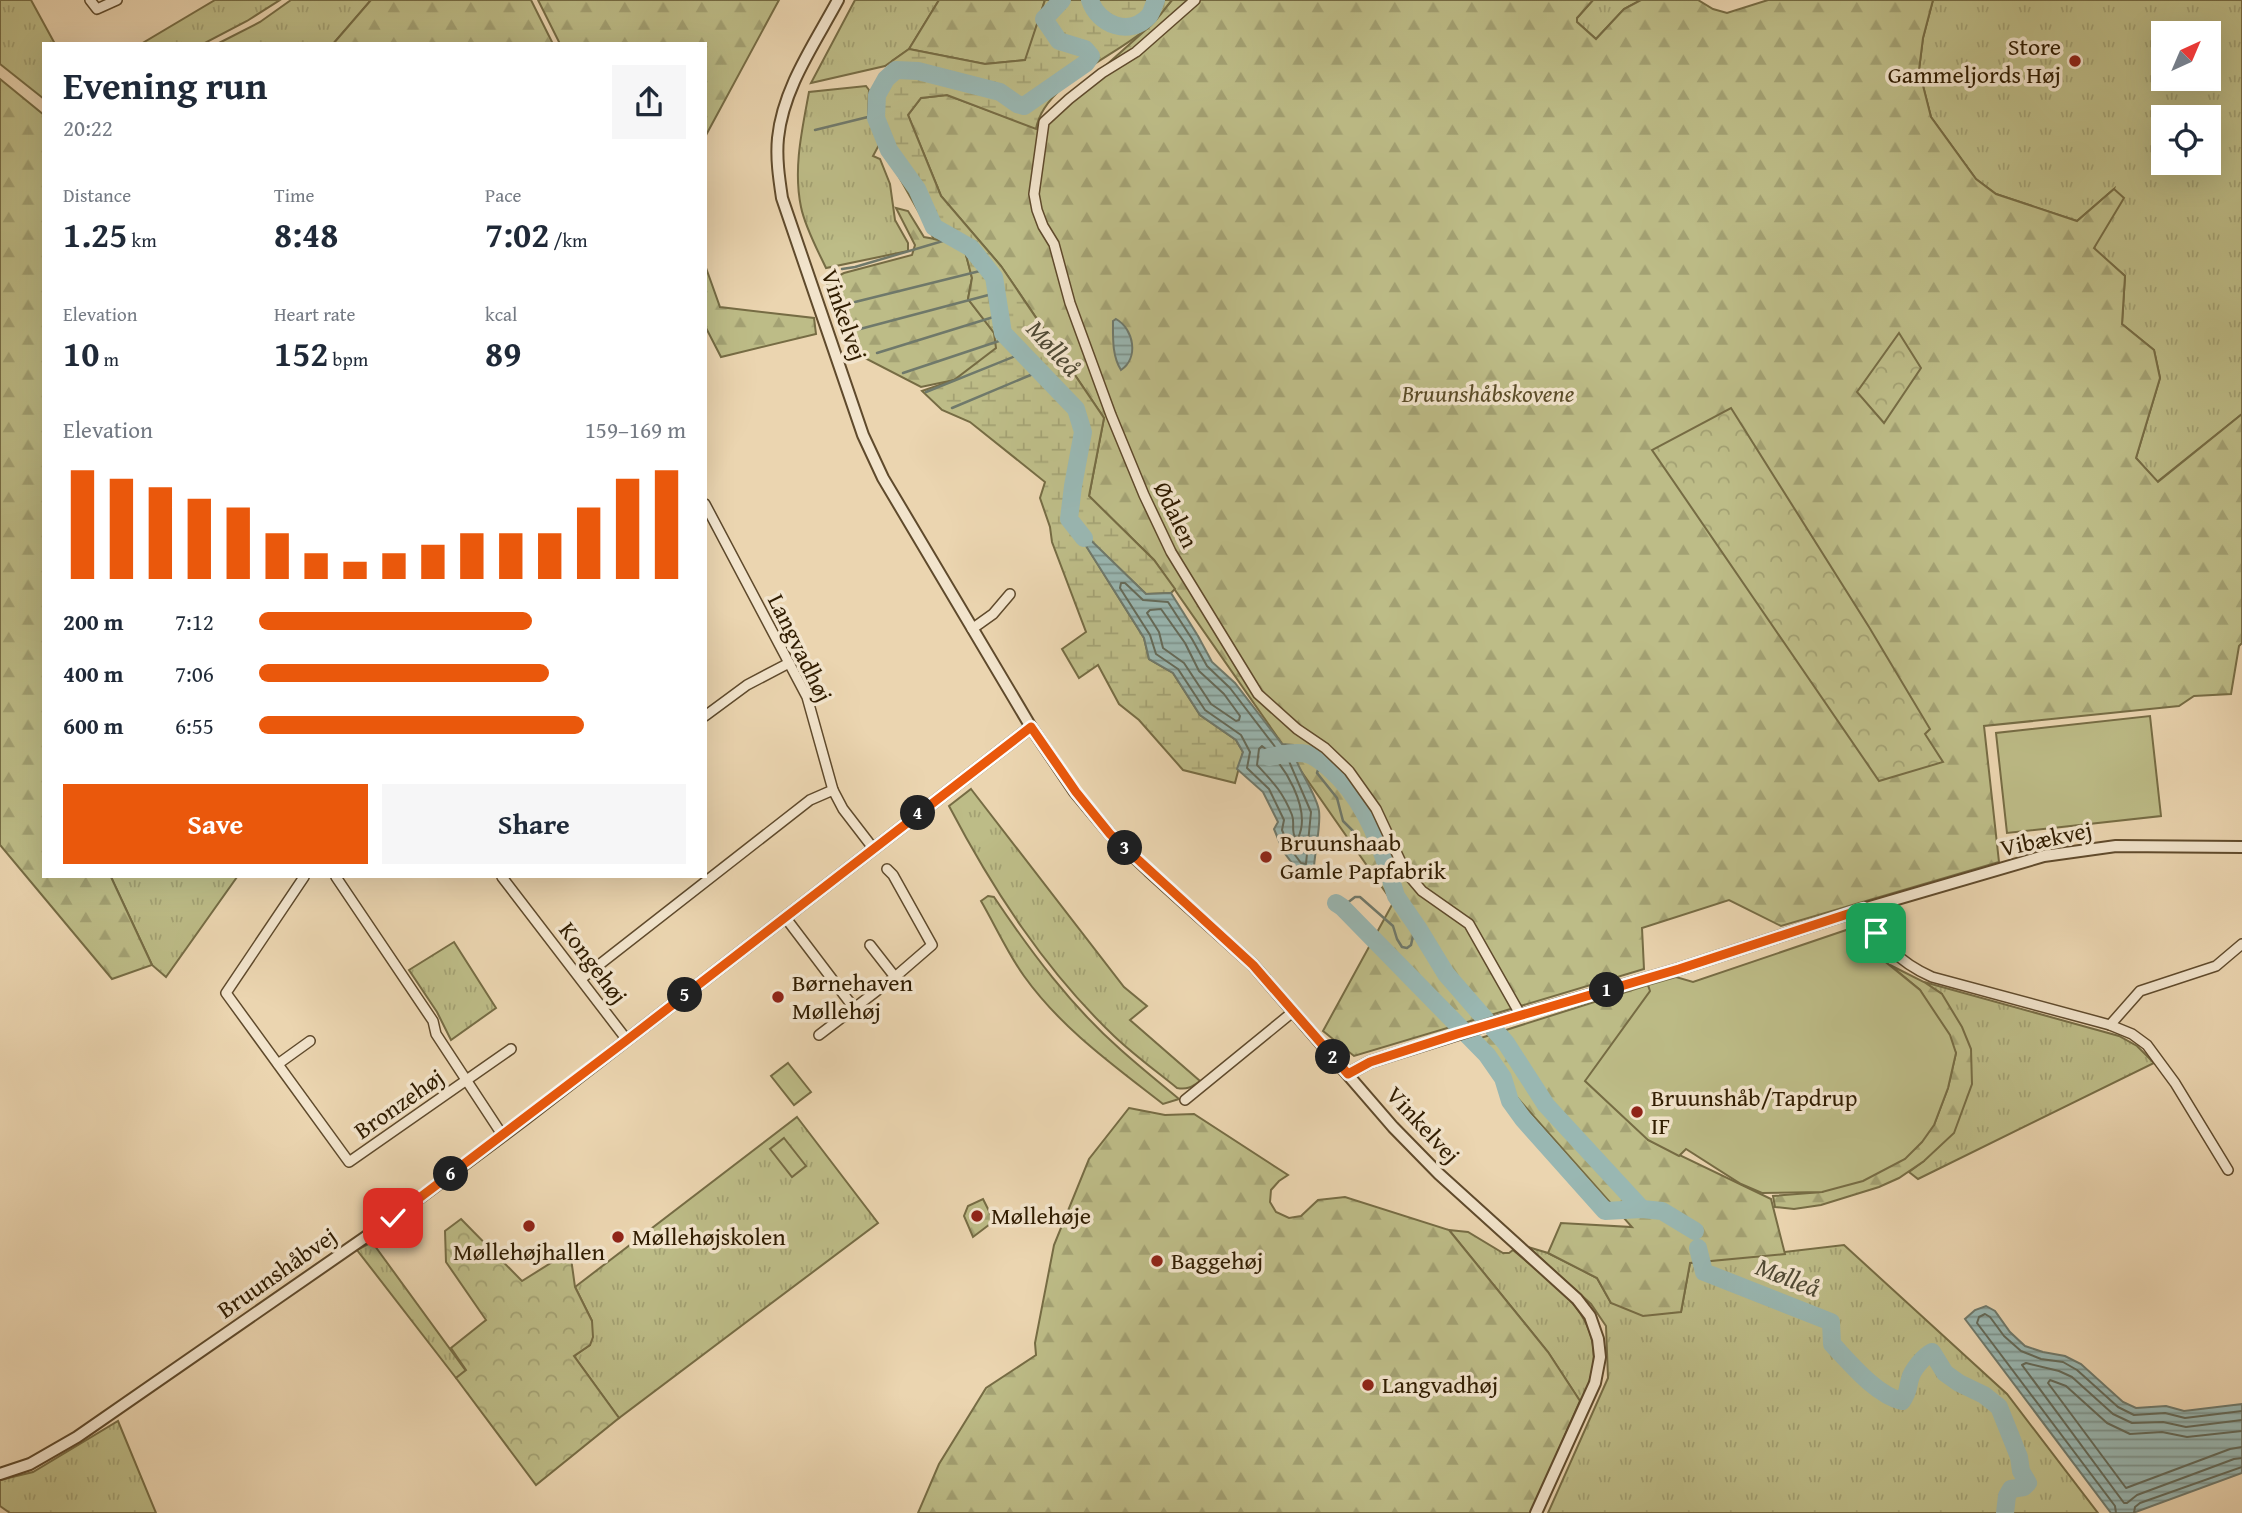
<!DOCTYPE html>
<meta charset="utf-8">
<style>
body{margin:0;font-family:"Gentium Book Plus",serif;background:#f6f6f7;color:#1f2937;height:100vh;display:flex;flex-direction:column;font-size:26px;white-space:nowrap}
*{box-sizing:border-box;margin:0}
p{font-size:23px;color:#747a83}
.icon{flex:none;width:38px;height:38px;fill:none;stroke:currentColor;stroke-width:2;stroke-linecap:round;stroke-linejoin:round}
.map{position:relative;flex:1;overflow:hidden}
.drawer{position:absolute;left:42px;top:42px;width:665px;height:836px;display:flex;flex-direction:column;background:#fff;border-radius:0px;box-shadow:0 7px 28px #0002}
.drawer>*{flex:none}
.needle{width:46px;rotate:44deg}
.fabs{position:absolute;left:2151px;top:21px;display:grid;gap:14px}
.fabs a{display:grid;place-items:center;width:70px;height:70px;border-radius:0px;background:#fff;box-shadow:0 7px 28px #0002;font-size:35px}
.pin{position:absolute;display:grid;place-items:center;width:60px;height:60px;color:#fff;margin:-30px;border-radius:14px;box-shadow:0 4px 10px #0006}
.km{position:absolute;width:35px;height:35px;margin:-18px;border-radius:50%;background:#222;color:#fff;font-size:19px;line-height:35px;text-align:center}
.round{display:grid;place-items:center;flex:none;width:74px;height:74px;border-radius:0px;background:#f6f6f7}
.head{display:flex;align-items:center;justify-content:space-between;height:119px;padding:0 21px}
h1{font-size:38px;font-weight:600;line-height:52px}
.stats{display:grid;grid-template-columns:repeat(3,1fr);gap:10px;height:119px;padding:7px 21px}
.stats div{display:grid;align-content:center}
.stats b{font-size:35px;font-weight:600}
.stats small{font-size:19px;font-weight:400}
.stats p{font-size:19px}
.chart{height:196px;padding:14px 21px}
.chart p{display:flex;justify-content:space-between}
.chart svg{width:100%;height:126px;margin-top:7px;stroke:#ea580c;stroke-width:6}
.cta{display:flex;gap:14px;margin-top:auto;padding:14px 21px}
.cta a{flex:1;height:80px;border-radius:0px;background:#ea580c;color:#fff;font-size:28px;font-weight:600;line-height:80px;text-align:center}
.cta a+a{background:#f6f6f7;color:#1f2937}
ul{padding:0 21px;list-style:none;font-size:23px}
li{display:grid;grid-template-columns:112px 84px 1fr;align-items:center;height:52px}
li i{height:18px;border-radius:9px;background:#ea580c}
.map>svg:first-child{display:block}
</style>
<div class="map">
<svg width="2242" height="1513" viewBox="0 0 2242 1513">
<defs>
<pattern id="grass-tufts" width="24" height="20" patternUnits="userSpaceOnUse" patternTransform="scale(1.75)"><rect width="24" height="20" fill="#bdbc87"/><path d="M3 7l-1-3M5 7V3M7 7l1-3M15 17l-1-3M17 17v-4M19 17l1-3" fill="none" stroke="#a3a173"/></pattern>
<pattern id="forest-firs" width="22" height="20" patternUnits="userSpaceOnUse" patternTransform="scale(1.75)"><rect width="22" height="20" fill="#bdbc87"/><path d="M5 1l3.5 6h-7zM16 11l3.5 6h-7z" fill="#a3a173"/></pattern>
<pattern id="wetland-marsh" width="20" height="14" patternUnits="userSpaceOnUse" patternTransform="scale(1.75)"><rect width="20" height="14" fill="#bdbc87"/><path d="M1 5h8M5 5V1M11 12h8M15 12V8" fill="none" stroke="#a3a173"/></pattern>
<pattern id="park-crowns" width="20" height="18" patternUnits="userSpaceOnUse" patternTransform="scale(1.75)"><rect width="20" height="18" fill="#bdbc87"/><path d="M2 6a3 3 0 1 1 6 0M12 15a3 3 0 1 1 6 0" fill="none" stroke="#a3a173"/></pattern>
<pattern id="water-rules" width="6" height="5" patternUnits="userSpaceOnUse" patternTransform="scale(1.75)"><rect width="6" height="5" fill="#99b7b2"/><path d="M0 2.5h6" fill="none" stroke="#7d948e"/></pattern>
</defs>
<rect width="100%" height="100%" fill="#ebd5b0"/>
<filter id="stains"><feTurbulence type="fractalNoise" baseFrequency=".00286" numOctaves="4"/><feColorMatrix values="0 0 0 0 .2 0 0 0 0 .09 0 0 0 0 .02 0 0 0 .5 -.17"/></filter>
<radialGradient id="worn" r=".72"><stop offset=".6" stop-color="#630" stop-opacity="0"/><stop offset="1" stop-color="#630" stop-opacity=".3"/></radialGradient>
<!-- grass -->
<g fill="url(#grass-tufts)" stroke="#766c44" stroke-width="2" fill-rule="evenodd">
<polygon points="0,0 31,0 55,44 44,44 44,99 0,64"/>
<polygon points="215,0 280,0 247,21 203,44 141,44"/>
<polygon points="291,0 371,0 333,44 217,44 260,22"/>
<polygon points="855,0 939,0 909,49 885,66 811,83"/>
<polygon points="1593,0 1641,0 1624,9 1596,39 1577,22 1577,18"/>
<path d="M1933 0H2242V414L2157 482 2136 458 2160 378 2154 350 2122 324 2125 276 2094 249 2114 189 2077 221 1996 194 1976 179 1931 117 1919 70 1923 38ZM2163 33H2208V79H2163ZM2163 117H2208V163H2163Z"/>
<path d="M866 86 869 90 868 114 880 143 873 156 880 159 890 184 895 220 908 243V251L826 268C817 249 805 227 801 207 793 169 802 130 809 92Z"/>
<path d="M971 789 1124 987 1147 1006 1130 1020 1200 1081C1192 1087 1187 1090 1177 1088 1156 1071 1134 1055 1114 1036 1045 970 993 890 949 806Z"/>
<polygon points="111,877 237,877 166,977 152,965"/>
<path d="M988 896 994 897C1031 952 1071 1006 1121 1050 1140 1067 1160 1083 1179 1099L1163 1104C1113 1065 1061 1028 1024 976 1008 954 995 925 981 901Z"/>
<polygon points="454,942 496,1008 451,1040 437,1012 409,970"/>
<polygon points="1924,982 2119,1036 2137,1046 2154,1063 1918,1179 1909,1172 1924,1161 1942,994"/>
<polygon points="797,1117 878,1223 619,1418 574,1356 590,1345 592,1321 575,1287"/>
<path d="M1449 1230 1468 1232 1503 1253H1509L1513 1250C1549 1281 1601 1312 1593 1367 1591 1378 1587 1389 1584 1399L1580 1401 1548 1352Z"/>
<polygon points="372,1242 466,1371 456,1378 357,1250"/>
<polygon points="1844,1245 2007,1394 2098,1513 1548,1513 1608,1378 1606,1326 1591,1304 1528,1247 1548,1253 1597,1278 1611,1303 1681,1312 1690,1263"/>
<polygon points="118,1421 156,1513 10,1513 0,1506 0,1480 33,1472"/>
</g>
<!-- forest -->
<g fill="url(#forest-firs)" stroke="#766c44" stroke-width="2">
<polygon points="371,0 531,0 553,44 333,44"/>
<polygon points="538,0 779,0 705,137 705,44 560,44"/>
<polygon points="939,0 1045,0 1026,60 985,64 909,49"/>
<polygon points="1172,0 1593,0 1577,18 1577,22 1596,39 1624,9 1641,0 1698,0 1713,9 1727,13 1768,0 1933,0 1923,38 1919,70 1931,117 1976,179 1996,194 2077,221 2114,189 2124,198 2094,248 2125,276 2122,324 2154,350 2160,378 2136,458 2158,482 2242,414 2242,643 2239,646 2231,694 2194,696 2179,706 1984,726 1999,862 1781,926 1729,900 1642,928 1644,969 1354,1056 1323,1031 1393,903 1154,560 1089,496 1104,418 1001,266 941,196 908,115 921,98 947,95 1036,128 1151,25"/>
<polygon points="0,79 44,115 44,877 111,877 152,965 112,979 0,845"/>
<polygon points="896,208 908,211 924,237 946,241 965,251 972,278 968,299 996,335 1008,363 954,380 921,387 861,356 826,282 844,273 912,255 915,245"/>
<polygon points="705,265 720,307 814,318 816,334 721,357 705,326"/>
<polygon points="1890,965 1924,982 1942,994 1962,1027 1971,1049 1972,1084 1954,1133 1924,1161 1899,1178 1879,1187 1821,1205 1794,1209 1775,1207 1773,1196 1822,1192 1934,1125 1948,1088 1956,1053 1920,990"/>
<polygon points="1648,985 1651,991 1648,1140 1771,1199 1785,1254 1690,1263 1681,1312 1643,1316 1611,1303 1597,1278 1548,1253 1561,1223 1632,1227 1468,1042"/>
<polygon points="1129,1108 1165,1115 1194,1114 1288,1175 1279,1181 1271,1190 1270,1202 1276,1212 1289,1218 1301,1216 1318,1200 1345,1197 1449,1230 1548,1352 1580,1401 1531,1513 918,1513 939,1464 986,1388 1036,1355 1035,1343 1054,1245 1089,1159"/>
<polygon points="983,1199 994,1221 973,1237 964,1216 968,1206"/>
</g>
<!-- wetland -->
<path fill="url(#wetland-marsh)" stroke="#766c44" stroke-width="2" d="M1045 0H1172C1165 8 1159 18 1151 25 1119 55 1044 82 1036 129L947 95 921 98 908 115 941 196 1001 266 1104 418 1089 496 1154 560 1175 589 1171 593 1146 594 1072 523 1144 638 1149 659 1173 673 1200 715 1236 740 1243 752 1235 783 1183 770 1139 720 1119 704 1098 665 1079 678 1062 649 1086 632 1052 542 1050 527 1040 498 1045 482 970 422 942 410 922 391 954 380 996 348 994 333 968 299 972 278 965 251 946 241 934 239 880 143 871 112 873 91 892 61 909 49 985 64 1025 60Z"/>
<!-- park -->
<g fill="url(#park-crowns)" stroke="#766c44" stroke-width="2">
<polygon points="1899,333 1921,368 1884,423 1857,392"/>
<polygon points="1731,408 1869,627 1930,729 1925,734 1943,762 1879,781 1652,450"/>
<polygon points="461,1219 522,1281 570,1251 575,1287 592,1321 593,1337 590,1345 574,1356 619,1418 536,1485 456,1378 466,1370 451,1348 486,1320 446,1262 445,1231"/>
</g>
<!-- pitch -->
<g fill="#bdbc87" stroke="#766c44" stroke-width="2">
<polygon points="2150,716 2161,816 2007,833 1996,733"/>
<polygon points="1858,926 1882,959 1920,990 1950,1035 1956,1053 1948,1088 1934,1125 1922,1142 1905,1159 1863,1181 1822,1192 1762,1193 1741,1184 1686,1149 1679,1156 1648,1140 1585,1081 1650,991 1648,985 1676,977 1693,982"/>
<polygon points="788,1063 811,1092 794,1105 771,1076"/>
<polygon points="784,1138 806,1166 792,1177 770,1149"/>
</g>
<!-- water -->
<g fill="url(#water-rules)" stroke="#6f796b" stroke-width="2">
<path d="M1116 319C1134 329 1139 358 1121 370 1112 356 1113 338 1113 321Z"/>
<path d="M1069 519 1146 594 1171 593 1198 636 1212 662 1235 683 1282 744 1293 745C1292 763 1316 791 1319 811 1321 826 1315 850 1314 867L1307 872 1298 871 1283 851 1274 829 1278 822 1263 792 1237 769 1243 752 1236 740 1200 715 1173 673 1149 659 1144 638Z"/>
<polygon points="1986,1306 1995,1311 2010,1332 2025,1346 2043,1352 2065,1356 2081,1364 2123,1402 2136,1408 2166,1406 2184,1411 2242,1404 2242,1473 2133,1513 2111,1513 1965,1319 1975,1310"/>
</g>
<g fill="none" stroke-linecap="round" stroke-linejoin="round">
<!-- shore -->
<g stroke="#646a59" stroke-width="2">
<polygon points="1121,583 1125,583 1143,600 1168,602 1192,639 1207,666 1230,688 1276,748 1285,752 1311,812 1306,864 1301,863 1289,847 1282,830 1284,820 1269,789 1247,768 1250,752 1241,735 1205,710 1178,669 1156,654 1150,635 1120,588"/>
<polygon points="1161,609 1185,643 1199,671 1224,694 1240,716 1239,720 1236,721 1211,704 1184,663 1163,648 1159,632 1147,613 1150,610"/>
<path d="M1262 746C1284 762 1312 810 1298 838L1295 837C1291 830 1295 823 1292 815 1283 792 1273 782 1257 765L1259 749Z"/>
<polyline points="2242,1420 2186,1427 2163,1422 2132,1423 2113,1414 2072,1377 2059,1371 2026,1363 2022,1365 2124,1503 2127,1503 2137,1495 2234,1459 2242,1458"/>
<polyline points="2242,1431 2187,1437 2162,1432 2130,1434 2107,1423 2066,1386 2050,1380 2048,1383 2126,1488 2230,1449 2242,1447"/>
<polyline points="2116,1513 2115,1506 1977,1323 1979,1317 1985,1314 1990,1317 2004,1336 2021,1351 2041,1359 2063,1362 2077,1370 2118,1407 2134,1415 2165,1413 2185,1418 2242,1411"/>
<polyline points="2134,1513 2135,1507 2140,1503 2242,1467"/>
</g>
<!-- stream -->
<g stroke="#6f796b" stroke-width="2.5">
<polyline points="815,130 876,115"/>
<polyline points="842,269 855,267 953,238"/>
<polyline points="855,302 988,269"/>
<polyline points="860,329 996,293"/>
<polyline points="877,353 1000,315"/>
<polyline points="903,373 1008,338"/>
<polyline points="926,392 1023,353"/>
<polyline points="952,408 1040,371"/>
<path d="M1314 841C1328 842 1341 841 1355 841L1358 838 1353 831 1343 821 1337 798 1317 773 1321 761"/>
<polyline points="1342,907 1355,897 1360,897 1393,926 1397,939 1402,947 1407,948 1411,945 1414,931 1418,928"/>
</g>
<!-- river -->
<g stroke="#99b7b2" stroke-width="18">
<polyline points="1062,0 1044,19 1059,41 1085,49 1091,56 1086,63 1024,106 1017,104 1000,92 918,71 896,70 886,79 877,95 876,118 889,150 917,189 934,227 971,248 994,277 1003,333 1076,409 1083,432 1073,486 1069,519 1084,538"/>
<path d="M1090 0C1098 25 1130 37 1149 16 1152 12 1154 4 1156 0"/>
<path d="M1269 757C1281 755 1294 751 1307 754 1315 756 1323 763 1329 768 1360 795 1376 832 1388 870"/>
<polyline points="1391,880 1396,896 1418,928 1446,974 1506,1043 1546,1105 1642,1209"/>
<polyline points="1336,903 1342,907 1487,1055 1503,1078 1510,1101 1523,1119 1605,1211 1642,1209 1662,1211 1695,1231"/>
<path d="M1698 1248 1704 1272 1831 1322 1832 1344C1850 1363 1876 1395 1902 1401 1909 1391 1907 1390 1910 1379 1912 1370 1924 1356 1932 1352L1945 1373 1959 1383 1984 1395 1999 1407 2019 1457 2021 1471 2028 1483 2024 1487 2011 1489 2007 1496 2005 1513"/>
</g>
<defs>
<g id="minor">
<polyline points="90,0 97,9 117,0"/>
<polyline points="1195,0 1136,52 1102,73 1069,99 1044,122 1034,194 1037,210 1043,226 1054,244 1070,303 1111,415 1144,495 1171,552 1258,694 1297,729 1325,748 1349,771 1376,809 1405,871 1422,891 1469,924 1520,1014"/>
<polyline points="705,504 807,697 833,790 843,809 873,848"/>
<polyline points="972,629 993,614 1010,594"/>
<polyline points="705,716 747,685 789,663"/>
<polyline points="304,877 226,993 349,1162 511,1049"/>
<polyline points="336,877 433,1021 436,1034 503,1136"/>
<polyline points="502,877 627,1040"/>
<path d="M1863 909C1882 942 1896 961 1932 977L2110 1025 2132 1034 2147 1045 2175 1083 2228 1170"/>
<polyline points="785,917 854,1008"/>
<polyline points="870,945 895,977"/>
<polyline points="581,979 810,800 833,790"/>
<polyline points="2110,1025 2140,991 2216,966 2242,944"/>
<polyline points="819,1035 895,977 932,945 893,875 887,869"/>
<polyline points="278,1064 310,1041"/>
<polyline points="1185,1100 1294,1011"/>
</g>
<g id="tertiary">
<path d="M838 0C815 43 783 88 778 138 776 158 779 178 782 198L863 435 883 478 1031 727 1075 792 1110 834 1149 871 1253 965 1393 1127 1439 1174 1577 1299 1590 1316 1598 1339 1600 1357 1595 1383 1536 1513"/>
<polyline points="1348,1074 1370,1062 1500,1021 1679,969 1863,909 2044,856 2116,846 2242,847"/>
<polyline points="0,1474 30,1464 77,1437 393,1218 525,1119 1031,727"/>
</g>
</defs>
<!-- minor casing -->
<use href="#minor" stroke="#5f4a2c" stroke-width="12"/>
<!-- tertiary casing -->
<use href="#tertiary" stroke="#5f4a2c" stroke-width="14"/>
<!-- minor -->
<use href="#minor" stroke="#f2e4cc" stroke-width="9"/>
<!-- tertiary -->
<use href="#tertiary" stroke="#f2e4cc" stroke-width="10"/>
</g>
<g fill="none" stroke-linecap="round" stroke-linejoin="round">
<defs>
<polyline id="route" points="393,1218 627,1040 1031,727 1076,792 1110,834 1253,965 1348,1074 1370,1062 1457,1034 1679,969 1863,909 1876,933"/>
</defs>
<!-- route casing -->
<use href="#route" stroke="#fff" stroke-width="14"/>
<!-- route -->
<use href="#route" stroke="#ea580c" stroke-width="9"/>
</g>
<!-- markers -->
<g fill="#8f2418" stroke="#f2e4cc" stroke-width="2.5">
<circle cx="2075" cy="61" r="7"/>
<circle cx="1266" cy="857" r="7"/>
<circle cx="778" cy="997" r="7"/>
<circle cx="1637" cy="1112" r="7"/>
<circle cx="977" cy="1216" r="7"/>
<circle cx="529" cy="1226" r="7"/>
<circle cx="618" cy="1237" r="7"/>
<circle cx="1157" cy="1261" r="7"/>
<circle cx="1368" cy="1385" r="7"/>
</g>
<g text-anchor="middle" stroke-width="7" stroke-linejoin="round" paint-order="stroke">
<!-- poi labels -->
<g font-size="24" fill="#301c00" stroke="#f2e4cc" text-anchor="start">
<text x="2061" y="55" text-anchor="end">Store<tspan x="2061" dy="28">Gammeljords Høj</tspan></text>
<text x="1280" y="851">Bruunshaab<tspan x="1280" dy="28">Gamle Papfabrik</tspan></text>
<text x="792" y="991">Børnehaven<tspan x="792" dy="28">Møllehøj</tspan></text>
<text x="1651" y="1106">Bruunshåb/Tapdrup<tspan x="1651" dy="28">IF</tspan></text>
<text x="991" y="1224">Møllehøje</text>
<text x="632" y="1245">Møllehøjskolen</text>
<text x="529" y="1260" text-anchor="middle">Møllehøjhallen</text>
<text x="1171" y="1269">Baggehøj</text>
<text x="1382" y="1393">Langvadhøj</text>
</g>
<!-- street labels -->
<g font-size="24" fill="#301c00" stroke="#f2e4cc">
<text transform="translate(844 315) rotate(71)" y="8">Vinkelvej</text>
<text transform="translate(1176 515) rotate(64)" y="8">Ødalen</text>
<text transform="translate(800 648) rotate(64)" y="8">Langvadhøj</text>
<text transform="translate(2046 839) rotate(-12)" y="8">Vibækvej</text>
<text transform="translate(593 963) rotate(53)" y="8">Kongehøj</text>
<text transform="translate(399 1104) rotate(-35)" y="8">Bronzehøj</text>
<text transform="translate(1423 1125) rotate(47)" y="8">Vinkelvej</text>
<text transform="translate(277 1273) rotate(-35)" y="8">Bruunshåbvej</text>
</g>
<!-- park labels -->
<g font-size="24" font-style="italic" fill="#5a4c28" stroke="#f2e4cc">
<text x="1488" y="402">Bruunshåbskovene</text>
</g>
<!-- water labels -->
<g font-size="26" font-style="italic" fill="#504a35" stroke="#f2e4cc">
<text transform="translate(1054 348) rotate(47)" y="9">Mølleå</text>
<text transform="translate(1788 1277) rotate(21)" y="9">Mølleå</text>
</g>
</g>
<rect width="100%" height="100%" filter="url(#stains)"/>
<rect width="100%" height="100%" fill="url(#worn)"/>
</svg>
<div class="fabs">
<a><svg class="needle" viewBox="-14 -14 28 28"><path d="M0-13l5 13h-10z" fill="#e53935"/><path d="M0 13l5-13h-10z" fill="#747a83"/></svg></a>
<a><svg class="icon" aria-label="locate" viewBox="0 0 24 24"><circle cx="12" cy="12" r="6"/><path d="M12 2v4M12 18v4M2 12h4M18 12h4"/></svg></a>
</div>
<div class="pin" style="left:1876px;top:933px;background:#1e9e55"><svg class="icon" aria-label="arrive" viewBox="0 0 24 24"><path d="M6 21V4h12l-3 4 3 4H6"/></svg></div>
<div class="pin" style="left:393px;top:1218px;background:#d93025"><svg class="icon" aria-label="check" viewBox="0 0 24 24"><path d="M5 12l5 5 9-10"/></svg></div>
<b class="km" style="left:1607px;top:990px">1</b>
<b class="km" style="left:1333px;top:1057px">2</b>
<b class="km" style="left:1125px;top:848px">3</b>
<b class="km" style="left:918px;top:813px">4</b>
<b class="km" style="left:685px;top:995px">5</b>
<b class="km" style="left:451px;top:1174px">6</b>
<section class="drawer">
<div class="head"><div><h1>Evening run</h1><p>20:22</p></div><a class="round"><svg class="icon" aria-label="share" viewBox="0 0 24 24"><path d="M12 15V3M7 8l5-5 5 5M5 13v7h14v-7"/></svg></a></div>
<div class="stats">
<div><p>Distance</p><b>1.25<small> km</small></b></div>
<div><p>Time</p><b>8:48</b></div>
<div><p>Pace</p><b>7:02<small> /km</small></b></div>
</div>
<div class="stats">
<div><p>Elevation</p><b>10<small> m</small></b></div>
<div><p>Heart rate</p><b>152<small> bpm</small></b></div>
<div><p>kcal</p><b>89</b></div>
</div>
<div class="chart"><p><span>Elevation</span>159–169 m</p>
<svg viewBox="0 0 160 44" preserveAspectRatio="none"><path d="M5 44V6M15 44V9M25 44V12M35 44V16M45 44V19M55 44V28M65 44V35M75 44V38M85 44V35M95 44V32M105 44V28M115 44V28M125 44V28M135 44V19M145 44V9M155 44V6"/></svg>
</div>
<ul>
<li><b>200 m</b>7:12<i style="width:64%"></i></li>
<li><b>400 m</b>7:06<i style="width:68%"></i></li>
<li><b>600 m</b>6:55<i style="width:76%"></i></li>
</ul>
<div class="cta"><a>Save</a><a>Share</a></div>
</section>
</div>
